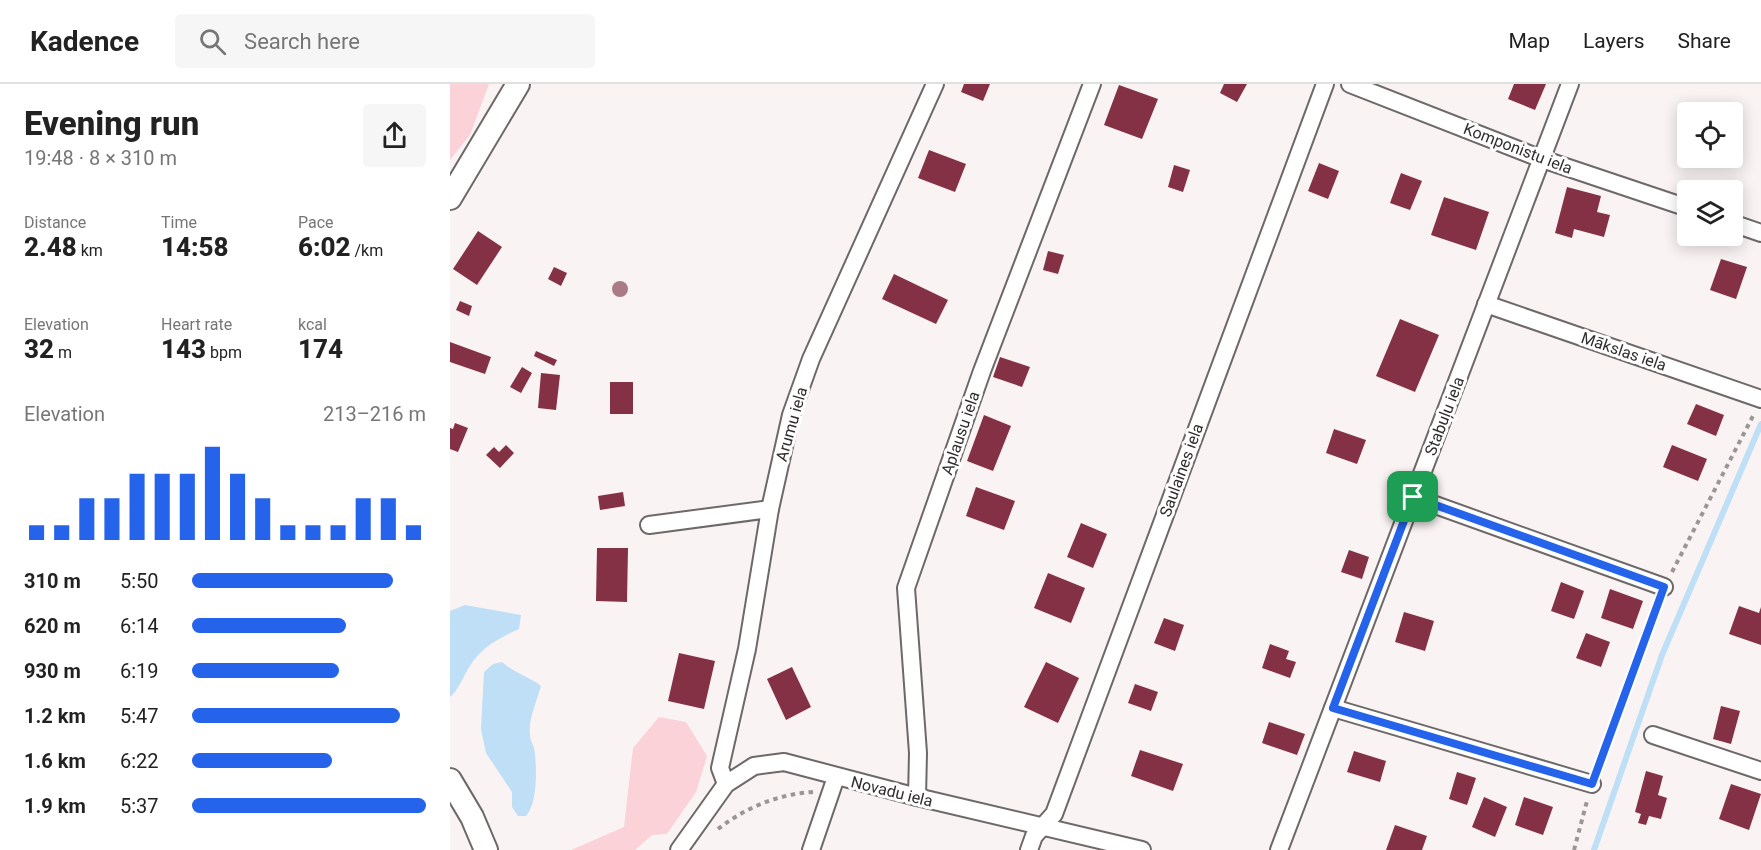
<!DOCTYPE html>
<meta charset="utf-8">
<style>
body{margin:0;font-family:Roboto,sans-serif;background:#f6f6f6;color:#222;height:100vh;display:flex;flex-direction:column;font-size:22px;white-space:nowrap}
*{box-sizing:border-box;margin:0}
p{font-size:20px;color:#767676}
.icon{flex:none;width:33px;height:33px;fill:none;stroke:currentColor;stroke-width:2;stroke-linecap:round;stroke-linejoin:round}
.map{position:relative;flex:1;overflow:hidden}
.sheet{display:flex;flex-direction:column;background:#fff;width:450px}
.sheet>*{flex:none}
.buttons{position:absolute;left:1227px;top:18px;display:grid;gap:12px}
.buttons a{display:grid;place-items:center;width:66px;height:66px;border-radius:6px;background:#fff;box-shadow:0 3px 15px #0003;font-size:30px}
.pin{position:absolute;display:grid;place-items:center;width:51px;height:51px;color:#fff;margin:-26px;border-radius:12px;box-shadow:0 3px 9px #0006}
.round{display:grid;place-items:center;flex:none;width:63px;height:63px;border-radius:6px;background:#f6f6f6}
.summary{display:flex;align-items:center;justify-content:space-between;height:102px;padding:0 24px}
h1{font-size:33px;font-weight:800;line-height:45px}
.figures{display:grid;grid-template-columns:repeat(3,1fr);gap:9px;height:102px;padding:6px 24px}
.figures div{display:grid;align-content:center}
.figures b{font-size:26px;font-weight:800}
.figures small{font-size:16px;font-weight:400}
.figures p{font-size:16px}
.chart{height:168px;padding:12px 24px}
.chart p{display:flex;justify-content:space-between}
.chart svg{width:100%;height:108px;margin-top:6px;stroke:#2563eb;stroke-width:6}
ul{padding:0 24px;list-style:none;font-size:20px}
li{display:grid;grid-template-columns:96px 72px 1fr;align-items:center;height:45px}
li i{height:15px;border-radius:8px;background:#2563eb}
header{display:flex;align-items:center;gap:36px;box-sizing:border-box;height:84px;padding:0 30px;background:#fff;border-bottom:2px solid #e0e0e0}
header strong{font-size:28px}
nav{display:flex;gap:33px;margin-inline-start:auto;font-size:21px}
.search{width:420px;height:54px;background:#f6f6f6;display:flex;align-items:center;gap:15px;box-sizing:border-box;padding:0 21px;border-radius:6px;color:#767676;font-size:22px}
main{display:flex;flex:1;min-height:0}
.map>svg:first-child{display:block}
</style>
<header>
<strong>Kadence</strong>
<div class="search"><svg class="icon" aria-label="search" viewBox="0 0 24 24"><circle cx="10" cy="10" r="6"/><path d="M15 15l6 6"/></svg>Search here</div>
<nav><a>Map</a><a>Layers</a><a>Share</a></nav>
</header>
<main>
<section class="sheet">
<div class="summary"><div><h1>Evening run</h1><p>19:48 · 8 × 310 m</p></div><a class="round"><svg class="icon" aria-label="share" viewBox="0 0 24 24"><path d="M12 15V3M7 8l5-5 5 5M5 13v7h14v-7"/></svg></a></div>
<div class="figures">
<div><p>Distance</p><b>2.48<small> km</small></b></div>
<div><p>Time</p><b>14:58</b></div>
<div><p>Pace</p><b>6:02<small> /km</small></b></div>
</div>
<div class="figures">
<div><p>Elevation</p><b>32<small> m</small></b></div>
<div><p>Heart rate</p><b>143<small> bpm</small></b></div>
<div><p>kcal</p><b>174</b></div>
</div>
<div class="chart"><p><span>Elevation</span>213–216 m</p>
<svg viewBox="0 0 160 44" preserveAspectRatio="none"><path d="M5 44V38M15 44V38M25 44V27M35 44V27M45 44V17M55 44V17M65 44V17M75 44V6M85 44V17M95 44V27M105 44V38M115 44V38M125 44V38M135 44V27M145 44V27M155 44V38"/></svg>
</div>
<ul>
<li><b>310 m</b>5:50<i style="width:86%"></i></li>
<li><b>620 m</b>6:14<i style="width:66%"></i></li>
<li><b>930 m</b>6:19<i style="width:63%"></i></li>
<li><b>1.2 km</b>5:47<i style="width:89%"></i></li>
<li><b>1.6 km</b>6:22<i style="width:60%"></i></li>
<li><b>1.9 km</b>5:37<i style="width:100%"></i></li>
</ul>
</section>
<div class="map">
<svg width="1311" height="766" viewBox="0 0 1311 766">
<rect width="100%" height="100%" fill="#faf3f3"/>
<!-- green -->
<g fill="#fad2d8">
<polygon points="0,0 39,0 20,51 0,76"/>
<polygon points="209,633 236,638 257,672 246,708 217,750 202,751 185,766 121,766 174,743 183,664"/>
</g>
<!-- water -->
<g fill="#bedff5">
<path d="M15 521 71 531 69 545C47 555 30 564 18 585 12 595 9 605 0 613V527Z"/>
<path d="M52 578C64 589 78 592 91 602 87 617 78 635 80 651 80 656 83 660 84 664 87 681 88 719 76 732H68L62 723V708L36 669 31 645 34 588 43 580Z"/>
</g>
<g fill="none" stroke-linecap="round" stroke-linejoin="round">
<!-- stream -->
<polyline stroke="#bedff5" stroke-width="6" points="1144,766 1212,571 1311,340"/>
</g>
<!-- building -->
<g fill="#843145">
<polygon points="514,0 540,0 533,17 511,8"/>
<polygon points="774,0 797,0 787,18 770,9"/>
<polygon points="1064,0 1096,0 1085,26 1058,15"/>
<polygon points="669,1 708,15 692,55 654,41"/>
<polygon points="479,66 516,80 505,108 468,94"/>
<polygon points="869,79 889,87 878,115 858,107"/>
<polygon points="724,81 740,86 733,108 718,103"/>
<polygon points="951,89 972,97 960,126 940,119"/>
<polygon points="1117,103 1151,112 1147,128 1160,131 1154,153 1124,145 1122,154 1105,149"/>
<polygon points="994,113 1039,128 1026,166 981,151"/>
<polygon points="28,147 52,163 27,201 3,185"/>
<polygon points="598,167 614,171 608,190 593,186"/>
<polygon points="1271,175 1297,183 1286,215 1260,206"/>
<polygon points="104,183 117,189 111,202 98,195"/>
<polygon points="444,190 498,216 486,240 432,215"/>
<polygon points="10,217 22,222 19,232 6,226"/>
<polygon points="950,235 989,251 965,308 926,292"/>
<polygon points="0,258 41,273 35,290 0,278"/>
<polygon points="86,267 107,276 104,282 84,272"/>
<polygon points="550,273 580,283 572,303 543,293"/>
<polygon points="72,283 82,289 71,309 60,303"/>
<polygon points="91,289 110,291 106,326 88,324"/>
<rect x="160" y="298" width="23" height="32"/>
<polygon points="1246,320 1274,331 1266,352 1237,340"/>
<polygon points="534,331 561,342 543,387 517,377"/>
<polygon points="5,339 18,344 8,368 0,365 0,344 3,345"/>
<polygon points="884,345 916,356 907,380 876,369"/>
<polygon points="56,361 64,369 50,384 36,371 44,363 49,368"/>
<polygon points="1222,361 1257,375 1248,397 1213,383"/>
<polygon points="526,403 565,417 554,446 516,432"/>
<polygon points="173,408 175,422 150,426 148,412"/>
<polygon points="631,439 657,450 643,484 617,473"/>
<polygon points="147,464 178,464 177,518 146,517"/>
<polygon points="899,466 919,473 912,495 891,488"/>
<polygon points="598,489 635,504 621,539 584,524"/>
<polygon points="1111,498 1134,507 1124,535 1101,527"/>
<polygon points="1160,505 1193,517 1183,545 1151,534"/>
<polygon points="1289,522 1309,529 1311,523 1311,561 1279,550"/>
<polygon points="954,528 984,537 975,567 945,558"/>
<polygon points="714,534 734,541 725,567 704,559"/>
<polygon points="1136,549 1160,558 1151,583 1126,574"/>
<polygon points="820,560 839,567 836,575 846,578 840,594 812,584"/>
<polygon points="229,569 265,577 254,625 218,617"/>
<polygon points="596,578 629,594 608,639 574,623"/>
<polygon points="342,583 361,623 336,636 317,595"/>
<polygon points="685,600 708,608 701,627 678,619"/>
<polygon points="1271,622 1290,627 1281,660 1263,655"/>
<polygon points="819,638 855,650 847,671 812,659"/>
<polygon points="690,666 733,680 723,707 681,692"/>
<polygon points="904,667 936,677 930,698 897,688"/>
<polygon points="1196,687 1213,692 1208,711 1217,714 1211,735 1199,732 1196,741 1188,739 1191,730 1185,728"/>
<polygon points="1007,688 1026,694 1017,721 999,715"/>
<polygon points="1281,700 1311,710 1299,746 1269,735"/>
<polygon points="1034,713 1057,723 1045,753 1022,743"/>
<polygon points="1074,713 1103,723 1093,751 1065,741"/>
<polygon points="945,741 977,752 972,766 936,766"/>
</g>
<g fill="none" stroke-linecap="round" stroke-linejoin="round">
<defs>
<g id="street">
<polyline points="900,0 1092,75 1238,124"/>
<polyline points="1282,139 1311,149"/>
<polyline points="1036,220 1311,315"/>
<polyline points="963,413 1214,503"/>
<polyline points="199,441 320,425"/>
<polyline points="883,624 1142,700"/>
<polyline points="1203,651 1311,687"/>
<polyline points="276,700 270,684 297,565 320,425 341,331 361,275 485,0"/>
<polyline points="467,713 468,669 456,504 532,287 642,0"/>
<polyline points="229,766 276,700 304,682 334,678 467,713 692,766"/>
<polyline points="361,766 386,693"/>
<polyline points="579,766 584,752 604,730 875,0"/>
<polyline points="829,766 1120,0"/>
</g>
<g id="secondary">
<polyline points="0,114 68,0"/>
<polyline points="0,696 22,733 36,766"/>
</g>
</defs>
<!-- street casing -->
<use href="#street" stroke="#6e6868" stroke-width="20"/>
<!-- secondary casing -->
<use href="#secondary" stroke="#6e6868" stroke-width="26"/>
<!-- path -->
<g stroke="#9b9696" stroke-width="4" stroke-dasharray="4.5 4.5" stroke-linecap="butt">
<polyline points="1222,488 1304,330"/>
<polyline points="1147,685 1208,520"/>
<path d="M268 745C295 724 328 710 363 708"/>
<polyline points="1124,766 1137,717"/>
</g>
<!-- street -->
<use href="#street" stroke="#fff" stroke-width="16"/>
<!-- secondary -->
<use href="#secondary" stroke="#fff" stroke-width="22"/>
</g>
<!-- trees -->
<circle fill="#ab7a87" cx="170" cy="205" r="8"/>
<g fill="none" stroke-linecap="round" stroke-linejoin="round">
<defs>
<polygon id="route" points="963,413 1214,503 1142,700 883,624"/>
</defs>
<!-- route casing -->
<use href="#route" stroke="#fff" stroke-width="12"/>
<!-- route -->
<use href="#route" stroke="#2563eb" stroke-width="8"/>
</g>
<g text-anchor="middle" stroke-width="6" stroke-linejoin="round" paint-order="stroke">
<!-- street labels -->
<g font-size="16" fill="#302d2d" stroke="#fff">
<text transform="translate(1068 64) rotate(21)" y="6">Komponistu iela</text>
<text transform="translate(1174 267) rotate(19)" y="6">Mākslas iela</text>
<text transform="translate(994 332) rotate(-69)" y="6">Stabuļu iela</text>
<text transform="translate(341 340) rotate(-74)" y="6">Arumu iela</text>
<text transform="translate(510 349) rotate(-71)" y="6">Aplausu iela</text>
<text transform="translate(731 386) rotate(-70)" y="6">Saulaines iela</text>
<text transform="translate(442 707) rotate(14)" y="6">Novadu iela</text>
</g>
</g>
</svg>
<div class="buttons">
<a><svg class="icon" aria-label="locate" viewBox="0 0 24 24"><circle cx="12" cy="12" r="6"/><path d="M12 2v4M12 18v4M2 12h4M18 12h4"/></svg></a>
<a><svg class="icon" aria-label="layers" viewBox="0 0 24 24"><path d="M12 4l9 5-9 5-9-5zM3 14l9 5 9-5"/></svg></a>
</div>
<div class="pin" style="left:963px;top:413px;background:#1e9e55"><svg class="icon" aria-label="arrive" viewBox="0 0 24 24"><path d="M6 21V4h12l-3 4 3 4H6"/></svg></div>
</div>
</main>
